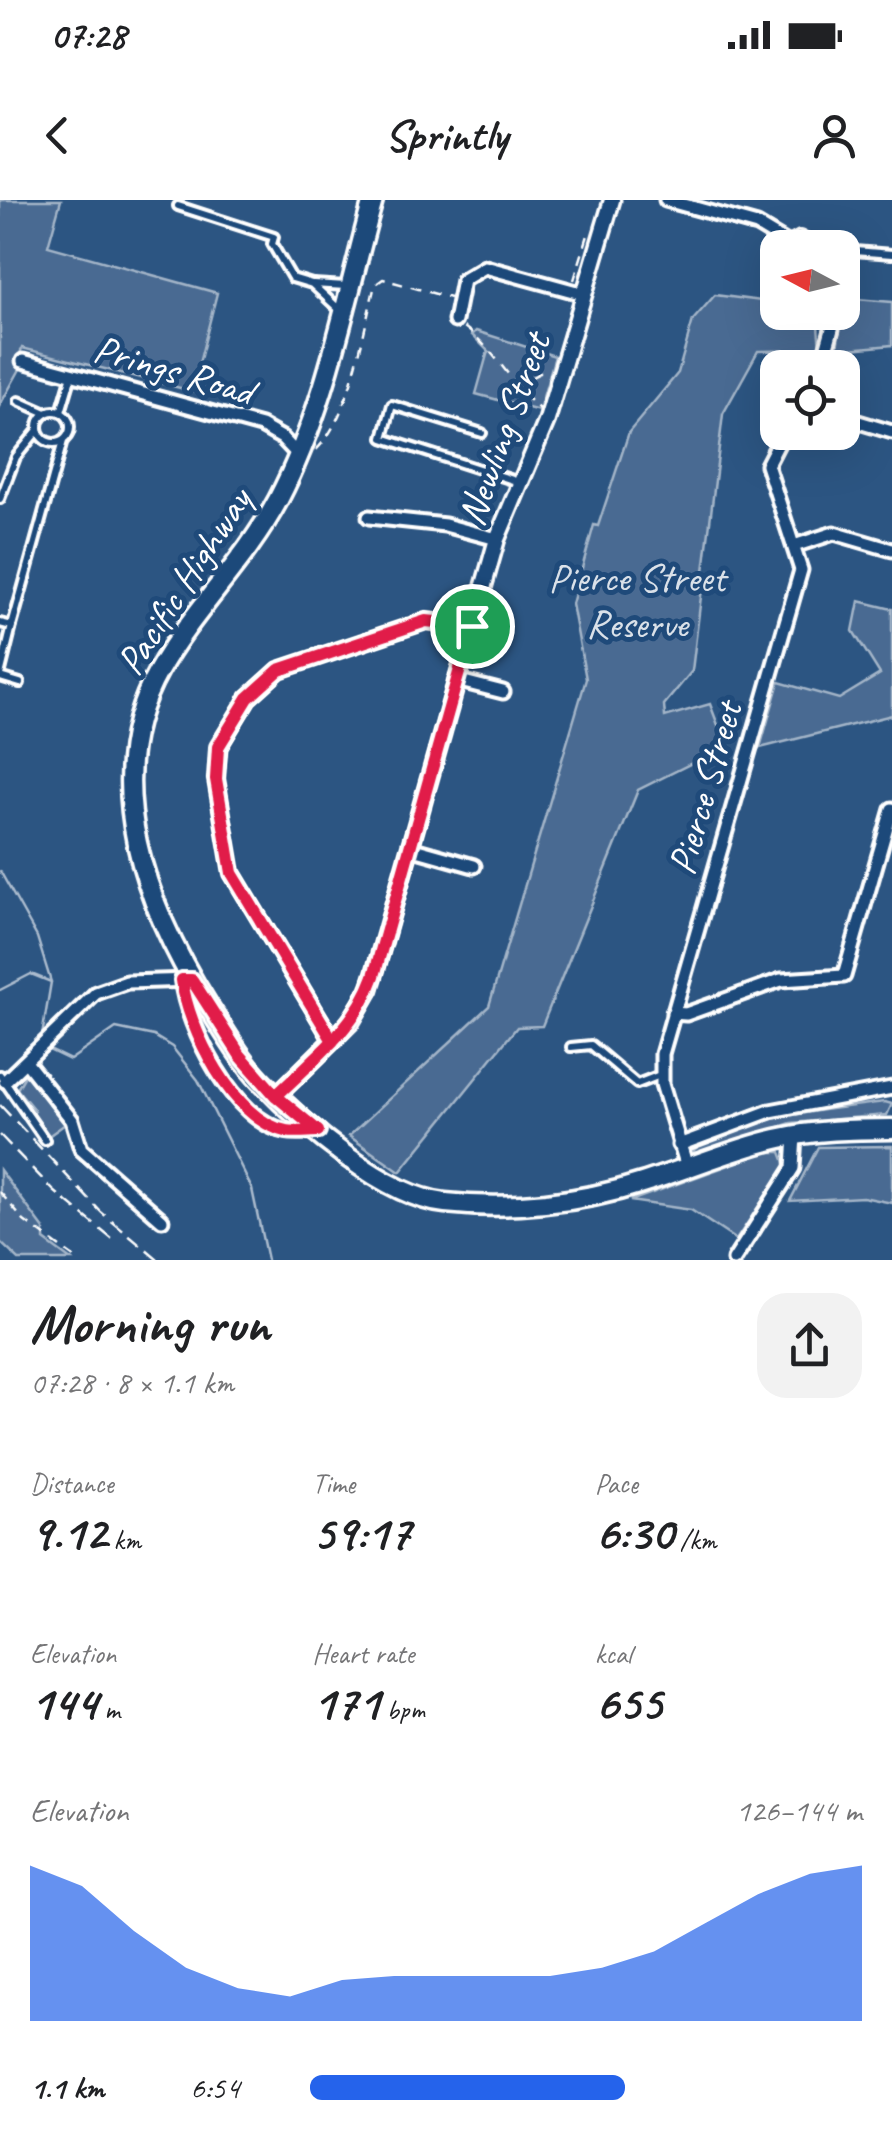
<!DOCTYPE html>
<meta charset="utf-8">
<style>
body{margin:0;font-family:Caveat,sans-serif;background:#f2f2f2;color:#202124;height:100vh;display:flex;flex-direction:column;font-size:38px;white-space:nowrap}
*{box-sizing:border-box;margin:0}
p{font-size:32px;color:#757577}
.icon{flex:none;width:55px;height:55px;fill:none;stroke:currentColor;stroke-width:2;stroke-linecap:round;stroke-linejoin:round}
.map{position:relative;height:1060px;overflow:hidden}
.details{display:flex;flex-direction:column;background:#fff;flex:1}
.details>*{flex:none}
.needle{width:65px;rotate:277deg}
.tools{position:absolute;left:760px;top:30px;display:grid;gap:20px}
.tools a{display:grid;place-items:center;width:100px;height:100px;border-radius:20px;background:#fff;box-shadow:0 10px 40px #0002;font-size:50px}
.pin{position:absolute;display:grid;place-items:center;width:85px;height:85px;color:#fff;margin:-42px;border:5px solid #fff;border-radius:50%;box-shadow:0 2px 10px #0007}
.round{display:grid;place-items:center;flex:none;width:105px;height:105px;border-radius:30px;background:#f2f2f2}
.summary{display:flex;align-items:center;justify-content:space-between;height:170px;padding:0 30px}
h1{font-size:55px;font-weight:700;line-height:75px}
.metrics{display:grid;grid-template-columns:repeat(3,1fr);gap:15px;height:170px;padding:10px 30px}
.metrics div{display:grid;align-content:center}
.metrics b{font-size:50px;font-weight:700}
.metrics small{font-size:28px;font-weight:400}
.metrics p{font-size:28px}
.chart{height:280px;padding:20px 30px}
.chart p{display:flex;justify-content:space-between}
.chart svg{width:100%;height:180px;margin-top:10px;fill:#2563eb;opacity:.7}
ul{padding:0 30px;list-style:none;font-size:32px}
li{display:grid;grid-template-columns:160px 120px 1fr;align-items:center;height:75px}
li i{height:25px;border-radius:12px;background:#2563eb}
.status{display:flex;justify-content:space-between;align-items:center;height:70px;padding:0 50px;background:#fff;direction:ltr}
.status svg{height:28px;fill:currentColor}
header{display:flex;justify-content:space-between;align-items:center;height:130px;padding:0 30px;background:#fff;font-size:45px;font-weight:700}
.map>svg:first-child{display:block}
</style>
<div class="status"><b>07:28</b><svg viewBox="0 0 49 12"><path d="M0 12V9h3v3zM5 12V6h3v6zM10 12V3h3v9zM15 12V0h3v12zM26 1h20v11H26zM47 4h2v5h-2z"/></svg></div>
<header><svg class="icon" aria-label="back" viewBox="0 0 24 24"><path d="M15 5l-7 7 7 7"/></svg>Sprintly<svg class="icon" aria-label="person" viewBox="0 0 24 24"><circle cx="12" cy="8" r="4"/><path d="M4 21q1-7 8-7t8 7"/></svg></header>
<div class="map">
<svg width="892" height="1060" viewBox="0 0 892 1060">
<rect width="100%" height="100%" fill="#2c5582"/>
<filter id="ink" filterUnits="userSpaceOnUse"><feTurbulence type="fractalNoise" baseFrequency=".01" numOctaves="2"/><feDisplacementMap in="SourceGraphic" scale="20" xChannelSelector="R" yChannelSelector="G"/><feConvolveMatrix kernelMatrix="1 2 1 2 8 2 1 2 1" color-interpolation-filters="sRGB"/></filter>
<g filter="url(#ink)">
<!-- green -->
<g fill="#486b92" stroke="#a4b5c8" stroke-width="2.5">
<polygon points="0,0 61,0 48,46 217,93 192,191 22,148 18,160 24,162 0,205"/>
<polygon points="715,95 777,103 778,112 817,113 820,150 758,151 723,214 692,471 664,505 665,517 710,504 726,546 638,590 542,826 517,827 400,972 349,936 489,806 586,479 572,404 594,325 598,326 629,232 678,173 693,120"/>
<polygon points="843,98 892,102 892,145 837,150"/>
<polygon points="476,131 555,156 539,211 476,194 488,151 472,135"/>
<polygon points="859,401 892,409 892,515 760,548 779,482 839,499 880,474 853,431"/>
<polygon points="27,872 68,922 47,937 29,917 35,911 17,889"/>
<path d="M885 902 892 904 887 915 791 923 697 954 692 952C722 919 839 908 885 902Z"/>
<polygon points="892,946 892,1003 863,997 790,1001 818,947"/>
<polygon points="765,952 781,952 786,965 736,1040 691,1010 630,1001"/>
<polygon points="0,970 44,1029 44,1040 71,1060 19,1060 0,1042"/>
</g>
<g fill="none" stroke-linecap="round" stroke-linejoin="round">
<!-- stream -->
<g stroke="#acbcce" stroke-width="2.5">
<polyline points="0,671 37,737 51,782 42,836"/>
<polyline points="0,790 31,774 51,782"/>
<polyline points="47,849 70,860 116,828 154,836 172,847 198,880 252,989 267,1060"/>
</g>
<defs>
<g id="service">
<polyline points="178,6 274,37 272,44 292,78 312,84 342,112"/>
<polyline points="789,42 800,36 823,48"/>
<polyline points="842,50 892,54"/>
<polyline points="313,84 346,86"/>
<polyline points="19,201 46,213"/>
<circle cx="54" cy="227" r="16"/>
<polyline points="61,212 72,175"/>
<polyline points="482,233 392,205 383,238 519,282"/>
<polyline points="0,299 16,257 38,230"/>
<polyline points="0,423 12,426 63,241"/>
<polyline points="0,475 12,426"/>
<polyline points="0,477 20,483"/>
<polyline points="571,847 591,845 637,884 660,875"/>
<polyline points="0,875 45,940"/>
</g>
<g id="minor">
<polyline points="666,0 757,25 795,48"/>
<polyline points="455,121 463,80 485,67 584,94"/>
<polyline points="23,161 261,226 282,238 299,256"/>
<polyline points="821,168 832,129 831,112"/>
<polyline points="842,217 892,232"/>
<polyline points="369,317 445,325 497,339"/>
<polyline points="797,345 834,333 892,350"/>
<polyline points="456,480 503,492"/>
<polyline points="410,648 474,666"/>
<polyline points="673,813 686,814 781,780 844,776 892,609"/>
<polyline points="333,841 232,673 216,579 219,547 248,498 279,470 426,421 472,427"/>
<polyline points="26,862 72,920 81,949 162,1020"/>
<polyline points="5,881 96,793 127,782 192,780"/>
<polyline points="679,945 770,911 892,888"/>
<polyline points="687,967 662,884 662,854 801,370 767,265 784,232"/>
<polyline points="734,1060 793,968 795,935"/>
</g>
<polyline id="tertiary" points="276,896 351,822 370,789 497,339 547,220 612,0"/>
<path id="primary" d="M373 0C345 101 327 206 278 300 245 362 193 410 159 470 96 581 147 709 208 806 225 832 240 859 261 881 302 924 385 997 445 1003 509 1010 581 1003 642 983 687 969 730 950 776 939 814 930 854 929 892 929"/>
</defs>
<!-- service casing -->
<use href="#service" stroke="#fff" stroke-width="14"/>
<!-- minor casing -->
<use href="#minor" stroke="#fff" stroke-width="19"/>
<!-- tertiary casing -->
<use href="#tertiary" stroke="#fff" stroke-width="21"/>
<!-- primary casing -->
<use href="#primary" stroke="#fff" stroke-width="25"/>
<!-- path -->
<g stroke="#fff" stroke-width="2.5" stroke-dasharray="10 8" stroke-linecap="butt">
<polyline points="574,80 588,35"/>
<path d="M464 127C495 150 511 183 539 209"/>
<polyline points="516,185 540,173 550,174"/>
<path d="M316 250C351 217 363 131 375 85L383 79 450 98"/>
<path d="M183 792C187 834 244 930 292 931"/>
<polyline points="0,992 24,1021 78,1060"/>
</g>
<!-- service -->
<use href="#service" stroke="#1f4a7a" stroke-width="6"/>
<!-- minor -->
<use href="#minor" stroke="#1f4a7a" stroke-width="11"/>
<!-- tertiary -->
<use href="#tertiary" stroke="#1f4a7a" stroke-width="14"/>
<!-- primary -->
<use href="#primary" stroke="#1f4a7a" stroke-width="18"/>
<!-- rail -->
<g stroke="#fff" stroke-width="2.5" stroke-dasharray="15 8" stroke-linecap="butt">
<polyline points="0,905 101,1012 158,1060"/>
<polyline points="0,935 54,991 113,1040"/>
</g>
</g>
</g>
<g fill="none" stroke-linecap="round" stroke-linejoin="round" filter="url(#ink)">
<defs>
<path id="route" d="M472 426 426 421 279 470 248 498 218 547 216 579 232 673 333 841 276 896 318 931C308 931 296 933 286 931 234 922 187 827 182 780H192L240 855 276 896C314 859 356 827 374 776L472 426"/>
</defs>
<!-- route casing -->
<use href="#route" stroke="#fff" stroke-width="20"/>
<!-- route -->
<use href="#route" stroke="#e11d48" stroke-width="12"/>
</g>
<g text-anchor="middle" stroke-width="10" stroke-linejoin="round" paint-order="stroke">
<!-- street labels -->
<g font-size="40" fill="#fff" stroke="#1f4a7a">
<text transform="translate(174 169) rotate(16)" y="14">Prings Road</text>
<text transform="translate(503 229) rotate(-70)" y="14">Newling Street</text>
<text transform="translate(183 381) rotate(-57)" y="14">Pacific Highway</text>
<text transform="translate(704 588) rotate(-74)" y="14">Pierce Street</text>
</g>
<!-- park labels -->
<g font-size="40" fill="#dae1e9" stroke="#1f4a7a">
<text x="637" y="391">Pierce Street<tspan x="637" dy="46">Reserve</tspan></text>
</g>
</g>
</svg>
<div class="tools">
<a><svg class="needle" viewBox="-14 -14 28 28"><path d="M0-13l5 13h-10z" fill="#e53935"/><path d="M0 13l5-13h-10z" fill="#757577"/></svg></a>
<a><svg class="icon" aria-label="locate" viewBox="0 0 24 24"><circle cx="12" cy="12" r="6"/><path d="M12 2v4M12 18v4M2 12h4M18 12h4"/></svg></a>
</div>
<div class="pin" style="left:472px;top:426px;background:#1e9e55"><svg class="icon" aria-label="arrive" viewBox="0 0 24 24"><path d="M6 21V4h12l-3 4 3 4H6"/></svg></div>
</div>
<section class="details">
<div class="summary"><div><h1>Morning run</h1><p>07:28 · 8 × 1.1 km</p></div><a class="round"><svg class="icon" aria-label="share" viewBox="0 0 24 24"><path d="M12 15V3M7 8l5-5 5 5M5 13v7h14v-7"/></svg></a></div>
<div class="metrics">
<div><p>Distance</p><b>9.12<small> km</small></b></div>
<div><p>Time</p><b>59:17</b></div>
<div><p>Pace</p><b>6:30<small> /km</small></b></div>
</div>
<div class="metrics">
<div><p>Elevation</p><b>144<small> m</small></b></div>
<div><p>Heart rate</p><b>171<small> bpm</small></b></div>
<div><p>kcal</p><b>655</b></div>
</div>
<div class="chart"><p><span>Elevation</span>126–144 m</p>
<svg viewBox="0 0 160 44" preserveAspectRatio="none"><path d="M0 44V6L10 11L20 22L30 31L40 36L50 38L60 34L70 33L80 33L90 33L100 33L110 31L120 27L130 20L140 13L150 8L160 6V44z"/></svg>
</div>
<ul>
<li><b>1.1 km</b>6:54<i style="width:57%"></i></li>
</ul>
</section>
